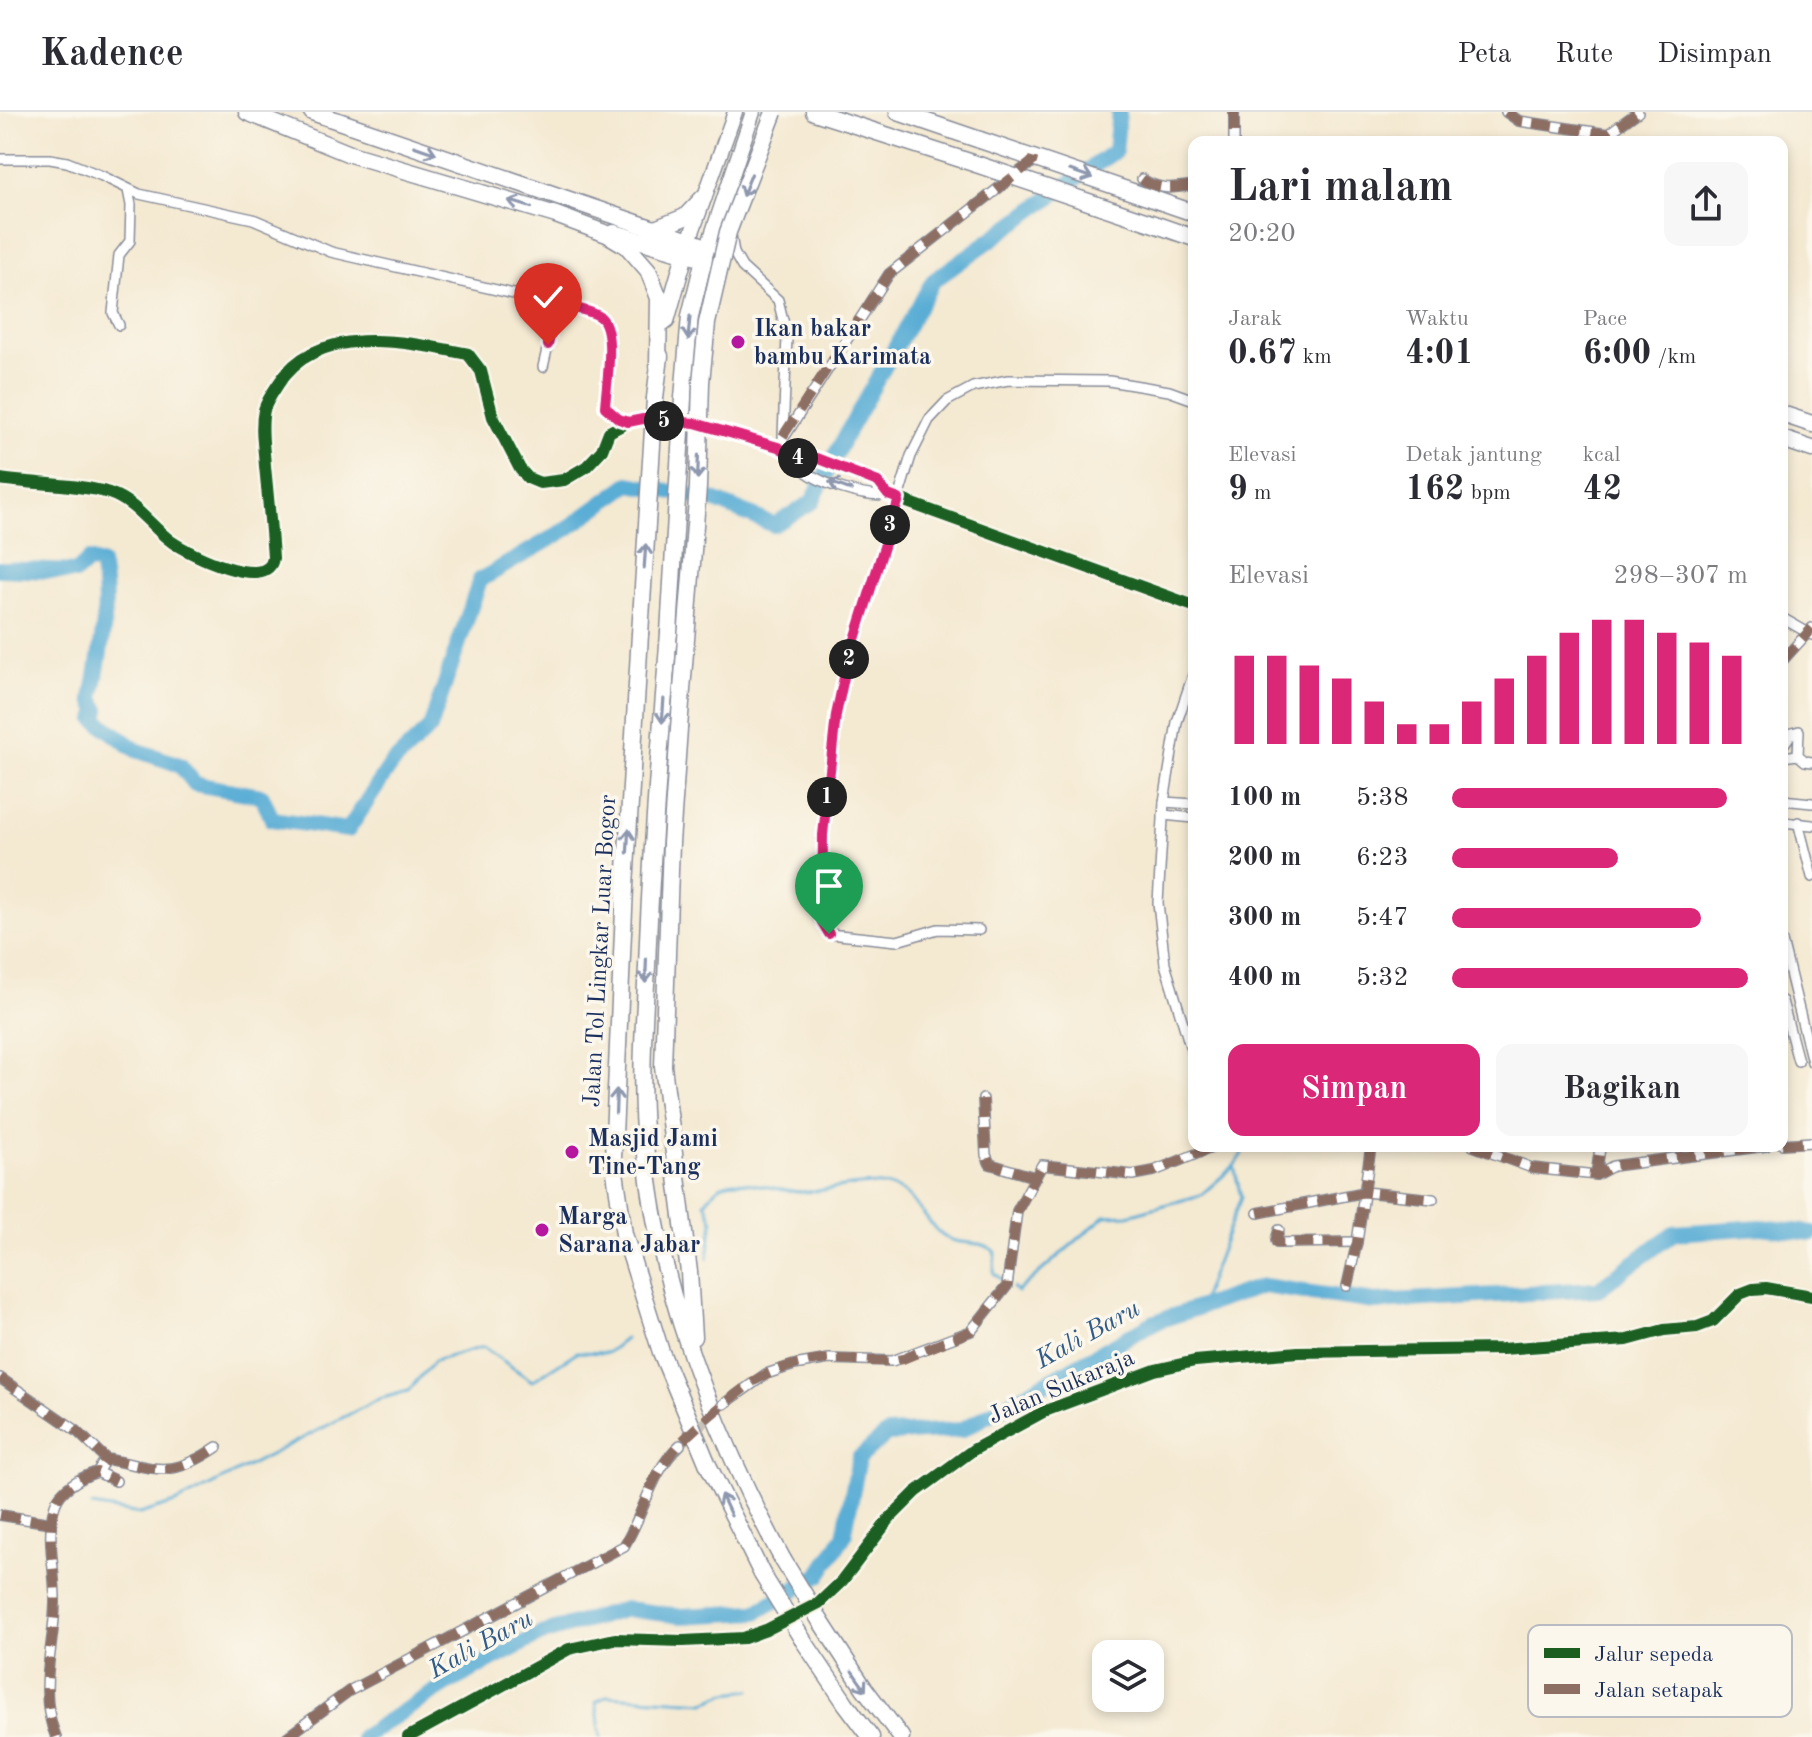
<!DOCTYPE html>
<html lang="id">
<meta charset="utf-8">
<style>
body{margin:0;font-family:"Old Standard TT",serif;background:#f7f7f7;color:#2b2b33;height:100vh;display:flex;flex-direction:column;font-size:30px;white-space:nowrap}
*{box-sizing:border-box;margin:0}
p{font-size:26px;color:#7c7c81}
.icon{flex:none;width:44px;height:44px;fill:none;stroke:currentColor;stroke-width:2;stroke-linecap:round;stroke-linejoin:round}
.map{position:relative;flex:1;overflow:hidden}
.sheet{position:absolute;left:1188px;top:24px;width:600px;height:1016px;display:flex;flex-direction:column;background:#fff;border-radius:16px;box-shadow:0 4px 12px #0003}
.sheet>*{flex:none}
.fabs{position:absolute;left:1092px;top:1528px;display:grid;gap:16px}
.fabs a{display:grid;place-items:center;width:72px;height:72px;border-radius:16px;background:#fff;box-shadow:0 4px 12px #0003;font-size:40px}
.pin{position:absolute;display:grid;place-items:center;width:68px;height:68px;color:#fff;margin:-82px -34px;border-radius:50% 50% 50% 0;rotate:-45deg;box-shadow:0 0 8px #0007}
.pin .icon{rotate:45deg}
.km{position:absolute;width:40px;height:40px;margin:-20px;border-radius:50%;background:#222;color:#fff;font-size:22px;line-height:40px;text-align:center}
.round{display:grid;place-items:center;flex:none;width:84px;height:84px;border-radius:16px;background:#f7f7f7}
.headline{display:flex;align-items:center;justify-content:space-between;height:136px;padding:0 40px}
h1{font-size:44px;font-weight:700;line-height:60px}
.stats{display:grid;grid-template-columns:repeat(3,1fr);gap:12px;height:136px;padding:8px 40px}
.stats div{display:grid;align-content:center}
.stats b{font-size:34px;font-weight:700}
.stats small{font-size:22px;font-weight:400}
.stats p{font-size:22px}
.chart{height:224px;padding:16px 40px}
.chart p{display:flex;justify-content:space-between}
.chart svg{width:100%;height:144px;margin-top:8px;stroke:#db2777;stroke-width:6}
.primary-button{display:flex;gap:16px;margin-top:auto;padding:16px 40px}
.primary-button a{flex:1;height:92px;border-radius:16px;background:#db2777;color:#fff;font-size:32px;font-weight:700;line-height:92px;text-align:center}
.primary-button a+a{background:#f7f7f7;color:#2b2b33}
ul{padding:0 40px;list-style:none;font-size:26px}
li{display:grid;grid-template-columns:128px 96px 1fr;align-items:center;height:60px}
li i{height:20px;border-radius:10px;background:#db2777}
header{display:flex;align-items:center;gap:48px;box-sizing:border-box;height:112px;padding:0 40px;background:#fff;border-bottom:2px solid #e1e1e2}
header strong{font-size:38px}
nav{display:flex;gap:44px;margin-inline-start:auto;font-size:28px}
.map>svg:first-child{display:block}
</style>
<header>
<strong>Kadence</strong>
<nav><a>Peta</a><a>Rute</a><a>Disimpan</a></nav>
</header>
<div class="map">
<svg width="1812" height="1625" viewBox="0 0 1812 1625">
<rect width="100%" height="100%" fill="#fbf7ec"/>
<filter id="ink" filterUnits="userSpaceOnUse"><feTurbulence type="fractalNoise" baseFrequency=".0125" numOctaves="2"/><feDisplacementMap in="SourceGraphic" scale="16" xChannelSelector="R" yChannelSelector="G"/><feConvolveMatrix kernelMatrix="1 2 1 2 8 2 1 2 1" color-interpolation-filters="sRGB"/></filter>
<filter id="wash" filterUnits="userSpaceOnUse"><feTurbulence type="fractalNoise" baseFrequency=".006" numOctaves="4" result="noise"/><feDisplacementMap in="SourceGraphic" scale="32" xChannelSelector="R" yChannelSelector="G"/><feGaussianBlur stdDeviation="1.8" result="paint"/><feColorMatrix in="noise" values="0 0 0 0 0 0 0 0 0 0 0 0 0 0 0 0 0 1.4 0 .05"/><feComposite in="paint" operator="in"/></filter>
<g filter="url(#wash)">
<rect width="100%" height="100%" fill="#f4e9d1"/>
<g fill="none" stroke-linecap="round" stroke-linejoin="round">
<!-- stream -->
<g stroke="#5aadd5" stroke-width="3">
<path d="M708 1146 713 1109 705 1090C713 1080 720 1071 734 1070 757 1070 780 1080 802 1080 829 1080 868 1066 895 1076 916 1083 926 1112 943 1124 960 1135 981 1126 995 1140L994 1161 1004 1169"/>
<polyline points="1013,1176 1017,1180 1105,1104 1128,1103 1201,1083 1234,1054"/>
<polyline points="1199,1196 1241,1085 1234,1054 1247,1034"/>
<polyline points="92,1394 140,1402 178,1390 379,1287 408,1279 434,1249 483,1235 532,1269 577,1240 607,1241 625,1227"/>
<polyline points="601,1625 596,1590 607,1584 705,1590 727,1581 751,1578"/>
</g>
<!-- river -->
<g stroke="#5aadd5" stroke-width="16">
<path d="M0 457 76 460 89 448 101 452C111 496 99 544 92 587L98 598 95 607 136 638 180 653 195 672 262 684 272 707 348 718 391 653 430 616 480 468 567 417 629 372 711 387 774 413 812 390 844 326 933 169 1115 39 1119 0"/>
<polyline points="362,1625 452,1569 541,1522 626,1497 681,1504 756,1500 819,1463 844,1424 859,1346 887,1322 961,1318 1155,1210 1263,1174 1375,1190 1598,1177 1674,1121 1761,1115 1812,1121"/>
</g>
</g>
</g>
<g filter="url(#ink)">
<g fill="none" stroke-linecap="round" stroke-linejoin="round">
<!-- street-tunnel -->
<polyline stroke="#c9c4ba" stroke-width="9" stroke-dasharray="9 4.5" stroke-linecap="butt" points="680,1333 716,1300"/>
<defs>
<g id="street">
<polyline points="1234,0 1234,30"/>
<polyline points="1506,0 1519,9 1608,22 1638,0"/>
<path d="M0 47H50L67 50 102 64 139 82 253 107 331 140 562 193C573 196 589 198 599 204 617 215 607 275 605 295L619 307 628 310"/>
<path d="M1142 67C1159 79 1174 76 1194 73"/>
<polyline points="731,123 734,141 742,155 778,188 787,224 783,324"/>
<polyline points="119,213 113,201 119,143 130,129 131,93 128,78"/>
<polyline points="543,255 555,203 562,193"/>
<polyline points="778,335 889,162 1032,50 1034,43"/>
<path d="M798 347 800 354C815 371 866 387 888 383"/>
<path d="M0 367C32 372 81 372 109 381 136 390 150 414 172 430 188 441 268 481 273 446 271 415 268 385 265 354 264 336 260 316 264 298 267 288 273 280 279 271 318 210 408 230 468 242L481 259 493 305 520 357 528 366 540 371 564 368 586 355 602 338 609 320 628 310 643 307 695 311 778 335 798 347 816 346 878 370 888 383 899 387 1194 494"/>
<polyline points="1782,506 1812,523"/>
<polyline points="1782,549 1812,516"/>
<polyline points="1194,560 1177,610 1164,690 1158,791 1165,852 1194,947"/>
<polyline points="1782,635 1792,621 1799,619 1798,643 1805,649 1812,650"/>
<polyline points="1782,645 1798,643"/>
<polyline points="1782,688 1812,691"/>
<polyline points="1164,690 1194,692"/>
<polyline points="1163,703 1194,706"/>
<polyline points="1782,710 1812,713"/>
<polyline points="1798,710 1812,765"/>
<polyline points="979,818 938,817 897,829 829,822 822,810 823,723 836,603 846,556 911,344 929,308 947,289 973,275 1008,268 1109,269 1169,279 1194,288"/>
<polyline points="1782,829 1812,950"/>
<polyline points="1782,889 1798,949"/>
<polyline points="983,987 986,1043 990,1052 1034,1065"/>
<polyline points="1782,1032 1812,1030"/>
<polyline points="1473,1034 1532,1056 1596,1063 1613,1054 1766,1034"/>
<polyline points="1596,1063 1600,1036"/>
<polyline points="1258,1101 1365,1080 1433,1087"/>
<polyline points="1279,1118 1276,1128 1277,1131 1357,1130"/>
<polyline points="1347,1174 1357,1130 1371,1034"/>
<polyline points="0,1266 77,1319 106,1347 97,1360"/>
<polyline points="724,1292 766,1262 794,1253 829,1247 892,1249 971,1219 1007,1174 1017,1099 1042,1053 1133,1063 1154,1059 1216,1034"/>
<path d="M106 1347C159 1357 170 1367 217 1335"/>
<polyline points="0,1403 51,1411"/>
<path d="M56 1625C37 1578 54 1538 55 1491 56 1460 45 1424 55 1393 60 1377 81 1365 97 1360L116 1369"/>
<path d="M287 1625 349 1579 624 1434C644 1402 651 1359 680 1333"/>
<polyline points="408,1625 569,1537 615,1527 683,1529 744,1526 766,1518 819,1491 842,1469 890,1406 916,1380 973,1338 1045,1299 1155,1258 1195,1249 1298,1240 1502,1237 1627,1228 1664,1218 1697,1215 1713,1209 1740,1182 1753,1177 1766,1176 1812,1184"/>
</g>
<g id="primary">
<polyline points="686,137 735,0"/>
<polyline points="705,144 753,0"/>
</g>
<g id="highway">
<polyline points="247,0 350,42 556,103 607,122 627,134 648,158 659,186 658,254"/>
<polyline points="312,0 707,135"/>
<polyline points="814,0 973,51"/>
<polyline points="898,0 980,28"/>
<polyline points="1159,89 1194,101"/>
<polyline points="1151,111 1194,126"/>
<polyline points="655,117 685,105 704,85"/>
<polyline points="614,121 704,147 690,204 683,286"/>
<polyline points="666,209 685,142"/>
<polyline points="655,286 660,244"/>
<polyline points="1782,302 1812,312"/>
<polyline points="1782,327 1812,337"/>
<path d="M669 521C660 632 651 743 647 854 644 909 640 964 644 1018 653 1166 713 1318 783 1448"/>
<polyline points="640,522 625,775 613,1046 624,1122 661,1240 708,1353 762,1462"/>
<polyline points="679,616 671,731 663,954 689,1160 693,1225"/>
<polyline points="821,1510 864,1576 901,1625"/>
<polyline points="801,1525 846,1592 871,1625"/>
</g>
</defs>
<!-- street casing -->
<use href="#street" stroke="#888c98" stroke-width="12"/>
<!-- primary casing -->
<use href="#primary" stroke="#888c98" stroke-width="17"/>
<!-- highway casing -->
<use href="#highway" stroke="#888c98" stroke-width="19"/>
<!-- street -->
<use href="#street" stroke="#fff" stroke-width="9"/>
<!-- primary -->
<use href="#primary" stroke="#fff" stroke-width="14"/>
<!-- highway -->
<use href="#highway" stroke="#fff" stroke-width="16"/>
<defs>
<g id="highway-bridge">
<polyline points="980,28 1159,89"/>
<polyline points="973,51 1151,111"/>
<polyline points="669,521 683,286"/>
<polyline points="640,522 655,286"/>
<polyline points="679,616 698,375 701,270 707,211 728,120 774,0"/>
<polyline points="783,1448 821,1510"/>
<polyline points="762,1462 801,1525"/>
</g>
</defs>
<!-- highway-bridge casing -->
<use href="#highway-bridge" stroke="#888c98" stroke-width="19" stroke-linecap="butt"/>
<!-- highway-bridge -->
<use href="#highway-bridge" stroke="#fff" stroke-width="16"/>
<!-- quiet -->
<g stroke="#8d6e63" stroke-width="10" stroke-dasharray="20 10" stroke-linecap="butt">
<polyline points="1234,0 1234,30"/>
<polyline points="1506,0 1519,9 1608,22 1638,0"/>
<path d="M1142 67C1159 79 1174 76 1194 73"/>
<polyline points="783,324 889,162 1032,50 1035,40"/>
<polyline points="1782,549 1812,516"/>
<polyline points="983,987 986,1043 990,1052 1034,1065"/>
<polyline points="1782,1032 1812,1030"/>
<polyline points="1473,1034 1532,1056 1596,1063 1613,1054 1766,1034"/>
<polyline points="1596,1063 1600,1036"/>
<polyline points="1258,1101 1365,1080 1433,1087"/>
<polyline points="1279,1118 1276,1128 1277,1131 1357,1130"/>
<polyline points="1347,1174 1357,1130 1371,1034"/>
<polyline points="0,1266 77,1319 106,1347 97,1360"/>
<path d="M106 1347C159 1357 170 1367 217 1335"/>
<polyline points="0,1403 51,1411"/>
<path d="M56 1625C37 1578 54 1538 55 1491 56 1460 45 1424 55 1393 60 1377 81 1365 97 1360L116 1369"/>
<path d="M287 1625 349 1579 624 1434C640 1408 647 1376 665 1350 685 1321 724 1292 752 1270 777 1255 810 1247 839 1247 860 1248 882 1251 903 1247L971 1219 1007 1174 1017 1099 1042 1053 1133 1063 1154 1059 1216 1034"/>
</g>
<defs>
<g id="cycleway">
<path d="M0 367C32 372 81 372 109 381 136 390 150 414 172 430 188 441 268 481 273 446 271 415 268 385 265 354 264 336 260 316 264 298 267 288 273 280 279 271 318 210 408 230 468 242L481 259 493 305 520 357 528 366 540 371 564 368 586 355 602 338 609 320 628 310 643 307 695 311 778 335 798 347 816 346 878 370 888 383 899 387 1194 494"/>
<polyline points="408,1625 569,1537 615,1527 683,1529 744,1526 766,1518 819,1491 842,1469 890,1406 916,1380 973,1338 1045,1299 1155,1258 1195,1249 1298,1240 1502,1237 1627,1228 1664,1218 1697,1215 1713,1209 1740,1182 1753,1177 1766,1176 1812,1184"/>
</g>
</defs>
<!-- cycleway casing -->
<use href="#cycleway" stroke="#fbf7ec" stroke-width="17"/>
<!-- cycleway -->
<use href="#cycleway" stroke="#1b5e20" stroke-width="12"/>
</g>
<!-- one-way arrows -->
<defs><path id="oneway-shaft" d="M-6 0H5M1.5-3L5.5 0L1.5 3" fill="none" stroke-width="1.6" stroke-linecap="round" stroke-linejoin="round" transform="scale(2)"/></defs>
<g stroke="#8d97ae">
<use href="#oneway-shaft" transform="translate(425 38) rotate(19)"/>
<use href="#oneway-shaft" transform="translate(1081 62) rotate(19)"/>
<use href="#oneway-shaft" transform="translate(747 73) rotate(112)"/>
<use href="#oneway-shaft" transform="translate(520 92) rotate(-163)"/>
<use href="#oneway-shaft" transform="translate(689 216) rotate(95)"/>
<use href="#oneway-shaft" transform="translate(698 355) rotate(92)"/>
<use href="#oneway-shaft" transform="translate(840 374) rotate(-160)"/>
<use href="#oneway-shaft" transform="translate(645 444) rotate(-86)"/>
<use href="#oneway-shaft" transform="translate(663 599) rotate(94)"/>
<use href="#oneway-shaft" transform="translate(628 729) rotate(-87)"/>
<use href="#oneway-shaft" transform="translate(646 859) rotate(92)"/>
<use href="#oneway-shaft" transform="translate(616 989) rotate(-88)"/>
<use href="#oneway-shaft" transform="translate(726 1393) rotate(-115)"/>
<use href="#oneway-shaft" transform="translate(859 1569) rotate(55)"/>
</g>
</g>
<g fill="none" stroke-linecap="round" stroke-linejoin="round" filter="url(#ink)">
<defs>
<path id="route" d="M548 233 555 203 562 193C573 196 589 198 599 204 617 215 606 275 605 295L619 307 628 310 643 307 695 311 778 335 798 347 816 346 878 370 888 383 899 387 846 556 836 603 823 723 822 810 829 822"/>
</defs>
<!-- route casing -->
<use href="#route" stroke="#fff" stroke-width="16"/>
<!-- route -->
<use href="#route" stroke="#db2777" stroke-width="10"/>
</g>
<!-- markers -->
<g fill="#b5179e" stroke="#fbf7ec" stroke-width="3">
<circle cx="738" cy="230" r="8"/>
<circle cx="572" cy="1040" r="8"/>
<circle cx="542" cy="1118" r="8"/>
</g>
<g text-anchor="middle" stroke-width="7" stroke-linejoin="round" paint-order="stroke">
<!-- poi labels -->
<g font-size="24" font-weight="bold" fill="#1b2f5e" stroke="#fbf7ec" text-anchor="start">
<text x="754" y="224">Ikan bakar<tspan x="754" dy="28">bambu Karimata</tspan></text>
<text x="588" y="1034">Masjid Jami<tspan x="588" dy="28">Tine-Tang</tspan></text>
<text x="558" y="1112">Marga<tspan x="558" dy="28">Sarana Jabar</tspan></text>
</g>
<!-- street labels -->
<g font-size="24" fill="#1b2f5e" stroke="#fbf7ec">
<text transform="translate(599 839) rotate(-87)" y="8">Jalan Tol Lingkar Luar Bogor</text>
<text transform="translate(1061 1274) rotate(-23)" y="8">Jalan Sukaraja</text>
</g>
<!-- water labels -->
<g font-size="26" font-style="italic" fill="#315b88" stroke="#fbf7ec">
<text transform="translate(1087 1221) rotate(-29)" y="9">Kali Baru</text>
<text transform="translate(480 1531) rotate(-29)" y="9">Kali Baru</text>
</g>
</g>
<!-- legend -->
<rect x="1528" y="1513" width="264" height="92" rx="12" fill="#fbf7ec" stroke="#b8bbc1" stroke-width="2"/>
<rect x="1544" y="1536" width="36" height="10" fill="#1b5e20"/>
<rect x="1544" y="1572" width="36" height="10" fill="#8d6e63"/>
<g font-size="22" fill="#1b2f5e">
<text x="1594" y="1549">Jalur sepeda</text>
<text x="1594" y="1585">Jalan setapak</text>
</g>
</svg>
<div class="fabs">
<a><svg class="icon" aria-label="layers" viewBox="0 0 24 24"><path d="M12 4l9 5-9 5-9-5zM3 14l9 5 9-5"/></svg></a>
</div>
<div class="pin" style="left:829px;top:822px;background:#1e9e55"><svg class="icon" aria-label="arrive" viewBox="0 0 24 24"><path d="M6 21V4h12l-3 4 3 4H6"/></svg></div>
<div class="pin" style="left:548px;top:233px;background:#d93025"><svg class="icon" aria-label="check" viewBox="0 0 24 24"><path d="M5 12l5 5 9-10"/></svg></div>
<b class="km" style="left:827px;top:685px">1</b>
<b class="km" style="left:849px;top:547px">2</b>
<b class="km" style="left:890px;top:413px">3</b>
<b class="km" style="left:798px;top:346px">4</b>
<b class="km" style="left:664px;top:309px">5</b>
<section class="sheet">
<div class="headline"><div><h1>Lari malam</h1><p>20:20</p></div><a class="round"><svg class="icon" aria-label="share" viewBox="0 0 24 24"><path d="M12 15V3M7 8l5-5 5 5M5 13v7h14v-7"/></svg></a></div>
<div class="stats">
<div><p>Jarak</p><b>0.67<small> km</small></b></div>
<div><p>Waktu</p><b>4:01</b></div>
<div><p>Pace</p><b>6:00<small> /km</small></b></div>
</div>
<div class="stats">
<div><p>Elevasi</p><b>9<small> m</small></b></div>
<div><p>Detak jantung</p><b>162<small> bpm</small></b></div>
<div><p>kcal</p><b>42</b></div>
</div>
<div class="chart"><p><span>Elevasi</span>298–307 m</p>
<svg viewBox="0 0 160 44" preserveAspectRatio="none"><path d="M5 44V17M15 44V17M25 44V20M35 44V24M45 44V31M55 44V38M65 44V38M75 44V31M85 44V24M95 44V17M105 44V10M115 44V6M125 44V6M135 44V10M145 44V13M155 44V17"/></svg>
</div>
<ul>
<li><b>100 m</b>5:38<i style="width:93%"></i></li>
<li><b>200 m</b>6:23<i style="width:56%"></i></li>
<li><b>300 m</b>5:47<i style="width:84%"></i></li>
<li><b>400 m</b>5:32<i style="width:100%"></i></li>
</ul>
<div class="primary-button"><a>Simpan</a><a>Bagikan</a></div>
</section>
</div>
